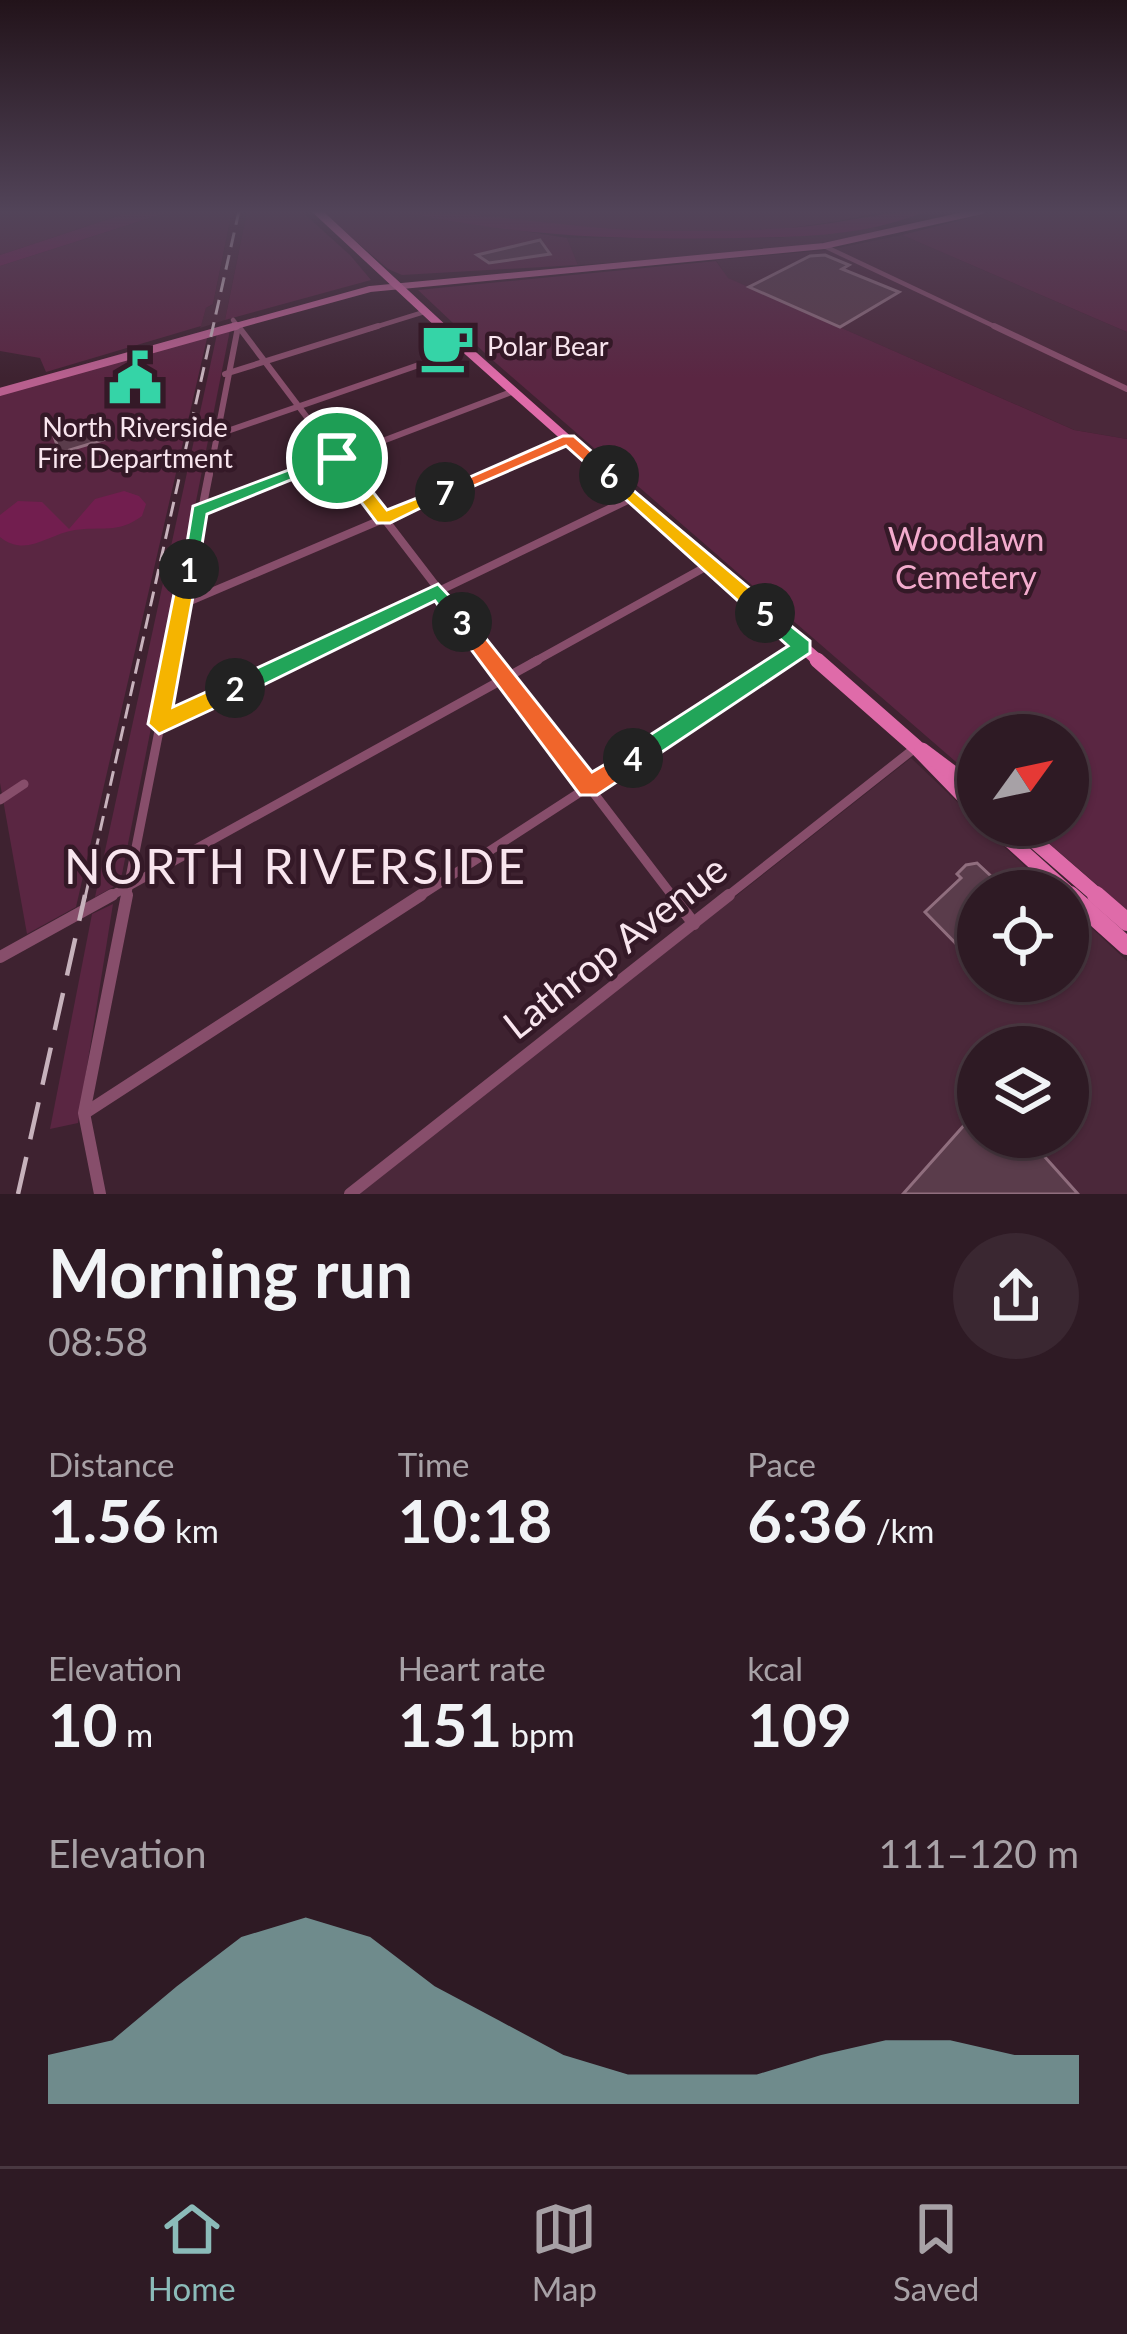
<!DOCTYPE html>
<meta charset="utf-8">
<style>
body{margin:0;font-family:Lato,sans-serif;background:#3a2731;color:#f1f3f6;height:100vh;display:flex;flex-direction:column;font-size:45px;white-space:nowrap}
*{box-sizing:border-box;margin:0}
p{font-size:39px;color:#a7a1a6}
.icon{flex:none;width:66px;height:66px;fill:none;stroke:currentColor;stroke-width:2;stroke-linecap:round;stroke-linejoin:round}
.map{position:relative;height:1194px;overflow:hidden}
.drawer{display:flex;flex-direction:column;background:#2e1a24;flex:1}
.drawer>*{flex:none}
.needle{width:78px;rotate:57deg}
.fabs{position:absolute;left:957px;top:714px;display:grid;gap:24px}
.fabs a{display:grid;place-items:center;width:132px;height:132px;border-radius:50%;background:#2e1a24;box-shadow:0 3px 9px #0004,0 0 0 3px #493841;font-size:60px}
.pin{position:absolute;display:grid;place-items:center;width:102px;height:102px;color:#fff;margin:-51px;border:6px solid #fff;border-radius:50%;box-shadow:0 3px 12px #0007}
.km{position:absolute;width:60px;height:60px;margin:-30px;border-radius:50%;background:#222;color:#fff;font-size:33px;line-height:60px;text-align:center}
.round{display:grid;place-items:center;flex:none;width:126px;height:126px;border-radius:63px;background:#3a2731}
.headline{display:flex;align-items:center;justify-content:space-between;height:204px;padding:0 48px}
h1{font-size:66px;font-weight:700;line-height:90px}
.figures{display:grid;grid-template-columns:repeat(3,1fr);gap:18px;height:204px;padding:12px 48px}
.figures div{display:grid;align-content:center}
.figures b{font-size:60px;font-weight:700}
.figures small{font-size:33px;font-weight:400}
.figures p{font-size:33px}
.chart{height:336px;padding:24px 48px}
.chart p{display:flex;justify-content:space-between}
.chart svg{width:100%;height:216px;margin-top:12px;fill:#8bbbb9;opacity:.7}
.menu{display:flex;justify-content:space-around;align-items:center;height:168px;border-top:3px solid #493841;background:#2e1a24;font-size:33px;color:#a7a1a6}
.menu a{display:grid;justify-items:center;gap:6px}
.menu .on{color:#8bbbb9}
.map>svg:first-child{display:block}
</style>
<div class="map">
<svg width="1127" height="1194" viewBox="0 0 1127 1194">
<rect width="100%" height="100%" fill="#3e2230"/>
<!-- built -->
<g fill="#4b283a" fill-rule="evenodd">
<polygon points="232,211 247,211 225,320 200,328 206,308 213,304"/>
<polygon points="873,227 887,232 757,253 578,265 567,238 778,238"/>
<polygon points="902,235 1127,332 1127,439 1074,430 727,278 716,260 828,250"/>
<path d="M911 758 1051 891H978V981H1068V906L1127 961V1194H358ZM978 1047H1068V1137H978Z"/>
</g>
<!-- green -->
<g fill="#5a2642">
<polygon points="0,211 133,211 0,255"/>
<polygon points="172,211 232,211 213,304 206,308 201,326 46,372 40,358 0,351 0,266"/>
<polygon points="247,211 301,211 350,255 371,280 225,320"/>
<polygon points="321,211 398,211 567,238 578,265 402,275 388,269"/>
<path d="M446 211H886C744 245 588 236 446 211Z"/>
<polygon points="997,211 1127,211 1127,332 902,235"/>
<polygon points="716,261 728,278 1074,430 1127,439 1127,911 1028,825 1068,825 1068,735 978,735 978,781 489,357 418,290"/>
<polygon points="230,330 122,874 117,885 95,897 217,334"/>
<polygon points="208,334 76,907 27,934 0,783 0,395"/>
<polygon points="113,904 78,1123 50,1129 92,914"/>
</g>
<!-- water -->
<g fill="#721e4f">
<polygon points="133,211 172,211 0,266 0,255"/>
<path d="M398 211C488 211 576 231 667 231 719 231 773 231 825 224 860 219 890 211 926 211 867 236 804 237 738 238 613 240 522 237 398 211Z"/>
<path d="M124 491 139 496 146 504 142 516C118 534 101 526 75 530 48 534 26 558 0 537V515L18 501 42 502 69 529 95 499Z"/>
</g>
<!-- building -->
<g fill="#5a3c4b" stroke="#906e7e" stroke-width="3">
<polygon points="540,240 550,254 489,263 477,255"/>
<polygon points="825,255 849,265 842,269 899,292 840,327 749,287 810,256"/>
<polygon points="97,419 106,439 60,453 53,434"/>
<polygon points="977,863 1007,891 978,891 978,951 971,959 925,912 961,878 957,874 966,865"/>
<polygon points="967,1122 978,1137 1027,1137 1078,1194 903,1194"/>
</g>
<g fill="none" stroke-linecap="round" stroke-linejoin="round">
<!-- street-far4 -->
<g stroke="#874e6b" stroke-width="4.5">
<polyline points="824,246 1000,329"/>
<polyline points="233,320 240,329"/>
<polyline points="369,329 424,312"/>
</g>
<!-- street-far3 -->
<g stroke="#874e6b" stroke-width="6">
<polyline points="238,326 352,477"/>
<polyline points="994,326 1127,389"/>
<polyline points="225,374 378,326"/>
<polyline points="213,436 465,349"/>
<polyline points="209,477 238,327"/>
<polyline points="288,477 514,391"/>
<polyline points="482,477 568,440"/>
</g>
<!-- street-far2 -->
<g stroke="#874e6b" stroke-width="8">
<polyline points="350,474 495,663"/>
<polyline points="199,510 296,474"/>
<polyline points="183,604 489,474"/>
<polyline points="172,663 209,474"/>
<polyline points="289,663 632,498"/>
<polyline points="532,663 709,565"/>
<polyline points="779,663 802,648"/>
</g>
<!-- street-far1 -->
<g stroke="#874e6b" stroke-width="9">
<polyline points="492,660 674,898"/>
<polyline points="159,725 295,660"/>
<polyline points="0,800 24,784"/>
<polyline points="107,898 538,660"/>
<polyline points="126,898 173,660"/>
<polyline points="417,898 784,660"/>
<polyline points="725,898 915,748"/>
</g>
<!-- street -->
<g stroke="#874e6b" stroke-width="12">
<polyline points="672,895 694,924"/>
<polyline points="0,957 112,895"/>
<polyline points="85,1113 421,895"/>
<polyline points="100,1194 84,1113 127,895"/>
<polyline points="350,1194 729,895"/>
</g>
<!-- secondary-far1 -->
<polyline stroke="#b85f8e" stroke-width="6" points="225,329 370,289 824,246 982,211"/>
<!-- secondary -->
<polyline stroke="#b85f8e" stroke-width="8" points="0,392 236,326"/>
<!-- primary-far4 -->
<polyline stroke="#df6ba9" stroke-width="8" points="317,211 444,329"/>
<!-- primary-far3 -->
<polyline stroke="#df6ba9" stroke-width="9" points="440,326 610,477"/>
<!-- primary-far2 -->
<polyline stroke="#df6ba9" stroke-width="12" points="607,474 821,663"/>
<!-- primary-far1 -->
<g stroke="#df6ba9" stroke-width="15">
<polyline points="817,660 916,747 978,811"/>
<polyline points="922,750 978,792"/>
<polyline points="993,825 1066,891"/>
<polyline points="1016,825 1100,898"/>
<polyline points="1068,893 1074,898"/>
</g>
<!-- primary -->
<g stroke="#df6ba9" stroke-width="18">
<polyline points="1070,895 1127,946"/>
<polyline points="1096,895 1127,922"/>
</g>
<!-- rail-far1 -->
<polyline stroke="#c7b2bc" stroke-width="3" stroke-dasharray="15 8" stroke-linecap="butt" points="85,898 239,211"/>
<!-- rail -->
<polyline stroke="#c7b2bc" stroke-width="4.5" stroke-dasharray="38 18" stroke-linecap="butt" points="18,1194 85,895"/>
</g>
<!-- sky -->
<linearGradient id="sky" x2="0" y2="1"><stop stop-color="#22131a"/><stop offset="0.56" stop-color="#524459"/><stop offset="1" stop-color="#524459" stop-opacity="0"/></linearGradient>
<rect width="1127" height="378" fill="url(#sky)"/>
<!-- split-1 -->
<polygon fill="#22a559" stroke="#fff" stroke-width="3" points="331,454 345,458 207,514 198,569 189,576 182,574 193,506"/>
<!-- split-2 -->
<polygon fill="#f5b400" stroke="#fff" stroke-width="3" points="189,562 198,569 173,707 235,679 246,688 243,695 159,734 148,724 179,569"/>
<!-- split-3 -->
<polygon fill="#22a559" stroke="#fff" stroke-width="3" points="438,584 469,617 469,628 455,628 435,601 243,695 227,695 227,682"/>
<!-- split-4 -->
<polygon fill="#f0652b" stroke="#fff" stroke-width="3" points="462,615 469,617 592,772 633,748 645,758 641,766 597,795 580,795 455,628 452,622"/>
<!-- split-5 -->
<polygon fill="#22a559" stroke="#fff" stroke-width="3" points="765,605 810,641 810,653 641,766 625,766 625,751 788,646 757,618 755,613"/>
<!-- split-6 -->
<polygon fill="#f5b400" stroke="#fff" stroke-width="3" points="609,470 772,607 772,618 757,618 603,479 603,471"/>
<!-- split-7 -->
<polygon fill="#f0652b" stroke="#fff" stroke-width="3" points="563,436 574,436 614,471 614,479 603,479 566,446 451,496 436,492"/>
<!-- split-8 -->
<polygon fill="#f5b400" stroke="#fff" stroke-width="3" points="331,454 343,454 387,510 445,487 453,492 390,523 377,523 331,462"/>
<!-- icons -->
<defs>
<symbol id="cafe-bare" viewBox="-9 -9 18 18"><path d="M-5.5-4.5H6V0H3Q3 3.5 0 3.5H-2.5Q-5.5 3.5-5.5 0ZM3-3.2v2h1.7v-2ZM-6 4.5H4V6H-6Z" fill="#35d4a7" stroke="#341927" stroke-width="2.5" paint-order="stroke"/></symbol>
<symbol id="civic-bare" viewBox="-9 -9 18 18"><path d="M-.6-6.5H3V-4.5H.6V-3L4-1V1h2V6H-6V1h2V-1L-.6-3ZM-1.2 2.5V6h2.4V2.5Z" fill="#35d4a7" stroke="#341927" stroke-width="2.5" paint-order="stroke"/></symbol>
</defs>
<g fill-rule="evenodd">
<use href="#cafe-bare" x="409" y="309" width="76" height="76"/>
<use href="#civic-bare" x="97" y="340" width="76" height="76"/>
</g>
<g text-anchor="middle" stroke-width="9" stroke-linejoin="round" paint-order="stroke">
<!-- far-poi labels -->
<g font-size="27" fill="#f8e5ee" stroke="#341927" text-anchor="start">
<text x="487" y="356">Polar Bear</text>
<text x="135" y="437" text-anchor="middle">North Riverside<tspan x="135" dy="31">Fire Department</tspan></text>
</g>
<!-- park labels -->
<g font-size="33" fill="#f3abcd" stroke="#341927">
<text x="966" y="551">Woodlawn<tspan x="966" dy="38">Cemetery</tspan></text>
</g>
<!-- near-street labels -->
<g font-size="39" fill="#f8e5ee" stroke="#341927">
<text transform="translate(615 947) rotate(-38)" y="14">Lathrop Avenue</text>
</g>
<!-- near-quarter labels -->
<g font-size="48" letter-spacing="3" fill="#f8e5ee" stroke="#341927">
<text x="296" y="884">NORTH RIVERSIDE</text>
</g>
</g>
</svg>
<div class="fabs">
<a><svg class="needle" viewBox="-14 -14 28 28"><path d="M0-13l5 13h-10z" fill="#e53935"/><path d="M0 13l5-13h-10z" fill="#a7a1a6"/></svg></a>
<a><svg class="icon" aria-label="locate" viewBox="0 0 24 24"><circle cx="12" cy="12" r="6"/><path d="M12 2v4M12 18v4M2 12h4M18 12h4"/></svg></a>
<a><svg class="icon" aria-label="layers" viewBox="0 0 24 24"><path d="M12 4l9 5-9 5-9-5zM3 14l9 5 9-5"/></svg></a>
</div>
<div class="pin" style="left:337px;top:458px;background:#1e9e55"><svg class="icon" aria-label="arrive" viewBox="0 0 24 24"><path d="M6 21V4h12l-3 4 3 4H6"/></svg></div>
<b class="km" style="left:189px;top:569px">1</b>
<b class="km" style="left:235px;top:688px">2</b>
<b class="km" style="left:462px;top:622px">3</b>
<b class="km" style="left:633px;top:758px">4</b>
<b class="km" style="left:765px;top:613px">5</b>
<b class="km" style="left:609px;top:475px">6</b>
<b class="km" style="left:445px;top:492px">7</b>
</div>
<section class="drawer">
<div class="headline"><div><h1>Morning run</h1><p>08:58</p></div><a class="round"><svg class="icon" aria-label="share" viewBox="0 0 24 24"><path d="M12 15V3M7 8l5-5 5 5M5 13v7h14v-7"/></svg></a></div>
<div class="figures">
<div><p>Distance</p><b>1.56<small> km</small></b></div>
<div><p>Time</p><b>10:18</b></div>
<div><p>Pace</p><b>6:36<small> /km</small></b></div>
</div>
<div class="figures">
<div><p>Elevation</p><b>10<small> m</small></b></div>
<div><p>Heart rate</p><b>151<small> bpm</small></b></div>
<div><p>kcal</p><b>109</b></div>
</div>
<div class="chart"><p><span>Elevation</span>111–120 m</p>
<svg viewBox="0 0 160 44" preserveAspectRatio="none"><path d="M0 44V34L10 31L20 20L30 10L40 6L50 10L60 20L70 27L80 34L90 38L100 38L110 38L120 34L130 31L140 31L150 34L160 34V44z"/></svg>
</div>
</section>
<nav class="menu">
<a class="on"><svg class="icon" aria-label="home" viewBox="0 0 24 24"><path d="M3 11l9-7 9 7M6 9v11h12V9"/></svg>Home</a>
<a><svg class="icon" aria-label="map" viewBox="0 0 24 24"><path d="M3 6l6-2 6 2 6-2v14l-6 2-6-2-6 2zM9 4v14M15 6v14"/></svg>Map</a>
<a><svg class="icon" aria-label="saved" viewBox="0 0 24 24"><path d="M7 4h10v16l-5-4-5 4z"/></svg>Saved</a>
</nav>
